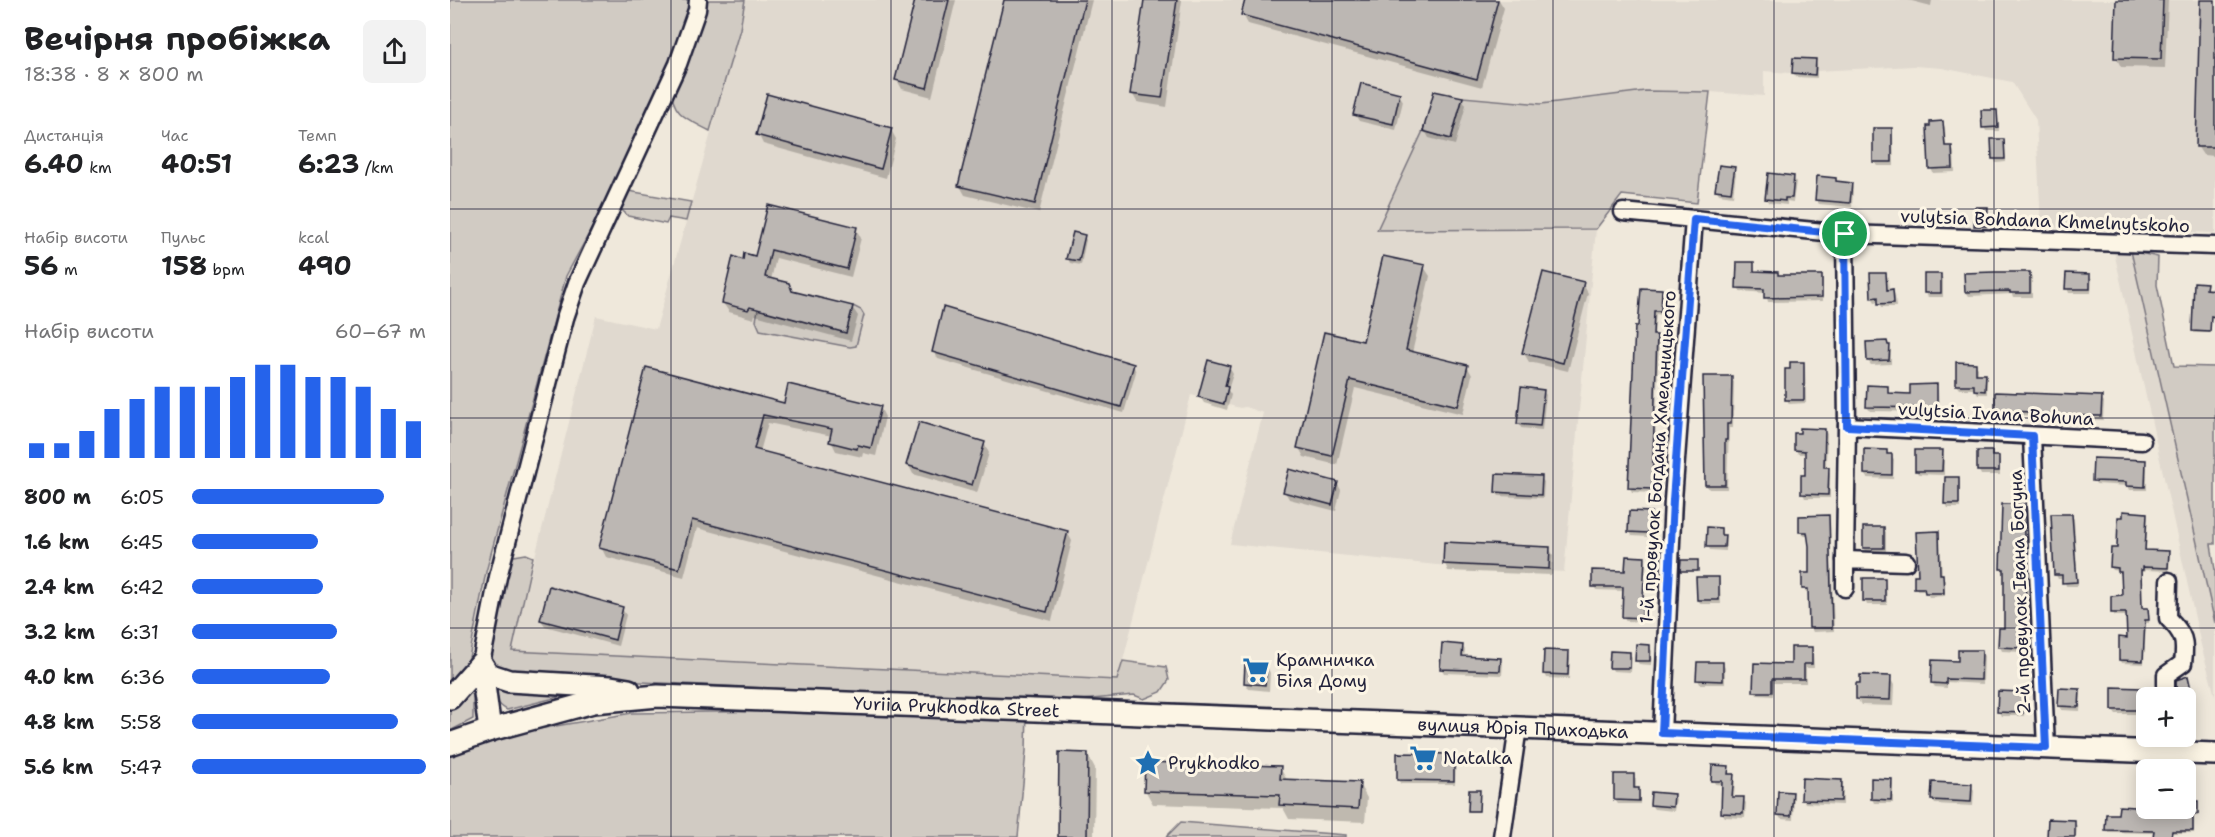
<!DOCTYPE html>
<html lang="uk">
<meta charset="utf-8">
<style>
body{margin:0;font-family:"Shantell Sans",sans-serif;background:#f2f2f2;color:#202124;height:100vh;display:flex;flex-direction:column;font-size:22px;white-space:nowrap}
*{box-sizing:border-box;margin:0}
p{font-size:20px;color:#757577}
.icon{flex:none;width:33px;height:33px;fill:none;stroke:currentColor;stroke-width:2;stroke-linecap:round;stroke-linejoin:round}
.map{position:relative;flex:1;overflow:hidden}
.panel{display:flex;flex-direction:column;background:#fff;width:450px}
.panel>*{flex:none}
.buttons{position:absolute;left:1686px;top:687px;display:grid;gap:12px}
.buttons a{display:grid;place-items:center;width:60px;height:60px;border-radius:9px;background:#fff;box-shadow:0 3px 15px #0003;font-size:30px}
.pin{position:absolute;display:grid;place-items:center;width:51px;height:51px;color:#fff;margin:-26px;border:3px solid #fff;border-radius:50%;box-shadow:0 2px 6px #0007}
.round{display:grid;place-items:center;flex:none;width:63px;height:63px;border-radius:9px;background:#f2f2f2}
.head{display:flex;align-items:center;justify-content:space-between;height:102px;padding:0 24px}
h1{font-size:33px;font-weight:700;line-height:45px}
.metrics{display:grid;grid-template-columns:repeat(3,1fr);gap:9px;height:102px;padding:6px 24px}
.metrics div{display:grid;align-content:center}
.metrics b{font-size:26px;font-weight:700}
.metrics small{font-size:16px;font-weight:400}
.metrics p{font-size:16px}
.chart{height:168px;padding:12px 24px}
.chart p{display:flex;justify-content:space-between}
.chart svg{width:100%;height:108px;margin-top:6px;stroke:#2563eb;stroke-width:6}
ul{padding:0 24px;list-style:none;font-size:20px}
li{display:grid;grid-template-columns:96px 72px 1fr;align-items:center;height:45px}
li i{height:15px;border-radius:8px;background:#2563eb}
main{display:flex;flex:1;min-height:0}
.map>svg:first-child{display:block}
</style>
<main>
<section class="panel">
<div class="head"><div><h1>Вечірня пробіжка</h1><p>18:38 · 8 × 800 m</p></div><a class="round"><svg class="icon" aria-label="share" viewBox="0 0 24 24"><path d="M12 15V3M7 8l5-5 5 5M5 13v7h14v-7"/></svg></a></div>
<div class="metrics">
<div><p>Дистанція</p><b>6.40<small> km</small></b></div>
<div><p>Час</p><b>40:51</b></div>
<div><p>Темп</p><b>6:23<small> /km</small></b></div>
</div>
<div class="metrics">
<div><p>Набір висоти</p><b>56<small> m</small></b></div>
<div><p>Пульс</p><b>158<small> bpm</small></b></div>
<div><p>kcal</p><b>490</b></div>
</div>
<div class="chart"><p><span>Набір висоти</span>60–67 m</p>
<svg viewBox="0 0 160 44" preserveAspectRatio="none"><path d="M5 44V38M15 44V38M25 44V33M35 44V24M45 44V20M55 44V15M65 44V15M75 44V15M85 44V11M95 44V6M105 44V6M115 44V11M125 44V11M135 44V15M145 44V24M155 44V29"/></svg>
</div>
<ul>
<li><b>800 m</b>6:05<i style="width:82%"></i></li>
<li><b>1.6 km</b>6:45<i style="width:54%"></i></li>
<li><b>2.4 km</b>6:42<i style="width:56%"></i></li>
<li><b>3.2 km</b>6:31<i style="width:62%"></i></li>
<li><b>4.0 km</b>6:36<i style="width:59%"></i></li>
<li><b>4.8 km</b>5:58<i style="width:88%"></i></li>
<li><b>5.6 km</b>5:47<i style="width:100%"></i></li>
</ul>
</section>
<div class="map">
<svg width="1765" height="837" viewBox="0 0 1765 837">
<rect width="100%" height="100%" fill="#efe8db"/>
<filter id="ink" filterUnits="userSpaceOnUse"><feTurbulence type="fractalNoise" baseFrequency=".0167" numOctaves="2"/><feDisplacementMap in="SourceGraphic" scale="12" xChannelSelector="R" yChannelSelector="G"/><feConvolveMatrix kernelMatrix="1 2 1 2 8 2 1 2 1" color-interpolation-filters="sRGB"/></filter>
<g filter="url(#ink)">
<!-- built -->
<polygon fill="#e0d9cf" points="295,0 1765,0 1765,233 1677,229 1765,623 1765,696 1751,645 1659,229 1591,227 1586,120 1562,82 1492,68 1464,66 1366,71 1365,75 1314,71 1314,96 1260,92 1247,203 1172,195 1146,229 1114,572 987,565 780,544 813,413 795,407 790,408 741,395 668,680 61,651 146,316 206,329 290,29"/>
<!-- green -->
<g fill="#d1cbc3" stroke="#7a767f" stroke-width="1.5">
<path d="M0 0H295L290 29 260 131C238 119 222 116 221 87L214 95 116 276 36 572 17 668 0 688Z"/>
<polygon points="1195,91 1260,92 1247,203 1172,195 1146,229 927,230 973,131 1001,139 1013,97 1091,104"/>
<polygon points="173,190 241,202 236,221 219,218 216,224 178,216 169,207"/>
<polygon points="1681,251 1708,257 1707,285 1724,366 1765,367 1765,544 1761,544 1765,570 1765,623"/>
<polygon points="403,306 411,310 414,315 406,346 400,347 310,330 306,321 308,309 396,332"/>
<polygon points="76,554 83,557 62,651 667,680 673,661 716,667 719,680 711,692 694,699 684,695 610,702 67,676 42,665 35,654 56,564 64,556"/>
<path d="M47 685 136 690 57 710C47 705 43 696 47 685Z"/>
<polygon points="20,687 23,688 23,719 0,731 0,709"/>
<polygon points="565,708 577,709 576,751 568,837 0,837 0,753 59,734 182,713"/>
<polygon points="731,822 896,835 896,837 716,837"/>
</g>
<!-- shadow -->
<g fill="#0003">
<polygon points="467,0 506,0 482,97 452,89 447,80"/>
<polygon points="556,0 642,0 589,213 515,195 510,186"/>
<polygon points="695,0 732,0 717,107 687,102 682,93"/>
<polygon points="797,0 1049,0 1054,8 1032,87 798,24 793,15"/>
<polygon points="1458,0 1482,0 1481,6"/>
<polygon points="1668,0 1718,0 1715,68 1671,67 1666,57"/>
<polygon points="1752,0 1765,0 1765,156 1753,155 1747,146"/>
<polygon points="1365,61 1367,65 1367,78 1346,77 1343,73"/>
<polygon points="949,94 953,101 946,130 909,121 905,115"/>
<polygon points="1012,98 1016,105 1005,145 979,138 975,131"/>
<polygon points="1546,111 1548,115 1549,131 1536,131 1534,127"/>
<polygon points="1492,122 1495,127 1496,148 1502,148 1504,152 1505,172 1483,173 1481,168"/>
<polygon points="1424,129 1441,129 1443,133 1444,166 1427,166 1424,162"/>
<polygon points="441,130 446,139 436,178 313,144 308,134"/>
<polygon points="1553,140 1555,144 1556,162 1546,163 1544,159"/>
<polygon points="1284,169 1286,173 1283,196 1269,194 1267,190"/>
<polygon points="1343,177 1346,182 1343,202 1337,201 1337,205 1319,203 1316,199"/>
<polygon points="1387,183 1401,184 1403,188 1402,207 1369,204 1366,199"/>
<polygon points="319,207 406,229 411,238 401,277 326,258 321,280 343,292 402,307 408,316 401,341 305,315 304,319 279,312 273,303 294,262 306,258"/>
<polygon points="1538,211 1537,228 1527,227 1526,226"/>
<polygon points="634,236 636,240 631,265 620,263 618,259"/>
<polygon points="1303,264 1306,273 1328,276 1371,276 1373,280 1373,301 1318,302 1316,293 1290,291 1288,287"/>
<polygon points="974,267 980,276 962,353 1017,366 1022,375 1013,414 905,388 887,465 854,457 849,448 914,343"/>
<polygon points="1579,273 1582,277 1582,297 1563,297 1562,294 1519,296 1516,292"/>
<polygon points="1436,274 1438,278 1439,291 1443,291 1445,295 1446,307 1432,307 1429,301 1425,302 1422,297"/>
<polygon points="1490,275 1493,279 1493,297 1478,297 1475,293"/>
<polygon points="1639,275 1642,279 1641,293 1619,293 1617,288"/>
<polygon points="1133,284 1138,293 1118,371 1079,362 1073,352"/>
<polygon points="1756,284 1756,291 1765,291 1765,318 1761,317 1760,333 1744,333"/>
<polygon points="1211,291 1214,295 1212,315 1206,314 1204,336 1209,340 1203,493 1182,492 1180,488 1189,328"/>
<polygon points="1437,343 1441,351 1441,364 1421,365 1418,361"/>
<polygon points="484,352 683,365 686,372 674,413 488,359"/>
<polygon points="1353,363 1355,367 1356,403 1339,404 1337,399 1341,370"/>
<polygon points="1525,364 1528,368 1528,376 1535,376 1537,380 1537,394 1528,394 1525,389 1510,389 1507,385"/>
<polygon points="779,367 783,374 778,390 781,395 777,410 754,403 750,397"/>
<polygon points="197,369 335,405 430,407 435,417 426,456 413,453 412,457 386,451 381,441 382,436 318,423 310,452 617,532 622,541 602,621 247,528 234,577 156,557 151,547"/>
<polygon points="1255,378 1281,378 1284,382 1283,428 1279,428 1277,489 1259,489 1256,485"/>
<polygon points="1486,386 1488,390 1489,412 1420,411 1417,407 1437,387 1439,395 1462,395"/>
<polygon points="1093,391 1096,395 1092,430 1071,428 1069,423"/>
<polygon points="1651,398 1654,402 1653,420 1590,418 1588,416 1549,414 1546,410"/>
<polygon points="1374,430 1377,434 1376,468 1380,473 1380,498 1355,498 1353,494 1356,477 1357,454 1348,454 1346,450"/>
<polygon points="534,443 539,453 527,493 463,474 458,464"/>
<polygon points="1436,452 1444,459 1443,479 1418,478 1415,474"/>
<polygon points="1492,452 1494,456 1494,475 1468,474 1466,470"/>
<polygon points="1541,453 1550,461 1550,475 1531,475 1529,471"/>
<polygon points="1695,462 1697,466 1697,490 1680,490 1678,486 1646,484 1644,480"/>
<polygon points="1091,478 1094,482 1093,498 1049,496 1046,492"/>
<polygon points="1508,478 1510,482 1510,508 1498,508 1496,504"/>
<polygon points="887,483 891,490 886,511 839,499 835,492"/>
<polygon points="1572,506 1575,510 1578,612 1574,612 1573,652 1552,651 1550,647 1555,630 1554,573 1552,569"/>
<polygon points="1180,512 1201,513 1203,517 1203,529 1200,529 1199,537 1182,536 1180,532"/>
<polygon points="1697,514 1698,517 1696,551 1718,552 1720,555 1719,571 1695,570 1694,572 1692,572 1692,609 1697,609 1699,613 1699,623 1696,623 1694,664 1672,663 1670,659 1678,639 1678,616 1665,616 1663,613 1673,597 1671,575 1669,571 1663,570 1661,567 1668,550"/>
<polygon points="1621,515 1624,519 1628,586 1616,586 1614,579 1608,579 1606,575"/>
<polygon points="1351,517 1378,517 1380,521 1384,631 1363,632 1361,628 1360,592 1356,592 1354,588 1360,575 1359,536 1353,536 1351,532"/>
<polygon points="1433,528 1436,532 1436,552 1417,552 1414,548"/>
<polygon points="1270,529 1276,541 1276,551 1260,550 1258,546"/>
<polygon points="1488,533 1490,537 1492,575 1495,580 1495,596 1479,597 1476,591 1468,591 1465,587"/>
<polygon points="1099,548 1103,555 1102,575 998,571 995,564"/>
<polygon points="1194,558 1196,562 1193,622 1176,621 1174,617 1175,591 1146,590 1144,586 1176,572"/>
<polygon points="1268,578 1270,582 1271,604 1251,604 1248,600"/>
<polygon points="1434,580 1436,584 1437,605 1417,605 1415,601"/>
<polygon points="172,609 176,615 168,646 95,626 91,620"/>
<polygon points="1012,646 1015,650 1014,657 1050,659 1053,663 1052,675 994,673 991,668"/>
<polygon points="1199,646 1202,651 1201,665 1189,664 1186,660"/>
<polygon points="1361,649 1363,653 1364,668 1356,668 1356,683 1324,683 1323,696 1307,695 1305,691 1305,665 1342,665"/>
<polygon points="1118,652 1120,657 1119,679 1097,678 1095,674"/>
<polygon points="1531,652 1534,656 1533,684 1497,682 1497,688 1485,687 1482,683 1509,662"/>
<polygon points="1179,653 1182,657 1181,672 1163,671 1161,667"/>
<polygon points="1273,664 1275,668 1275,684 1250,684 1248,680"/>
<polygon points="817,666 820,673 819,691 799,689 795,683"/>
<polygon points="1440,678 1444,685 1443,706 1411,705 1407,698"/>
<polygon points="1691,689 1693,693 1693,714 1666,714 1663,710"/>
<polygon points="1629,690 1631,694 1630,711 1612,710 1610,706"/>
<polygon points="1572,693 1575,698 1574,716 1551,716 1549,712"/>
<polygon points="638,755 645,768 644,837 609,837"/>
<polygon points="1003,755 1006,759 1005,784 951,784 948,780"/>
<polygon points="830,768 837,780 909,784 917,798 915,822 839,819 833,808 703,804 695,790"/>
<polygon points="1278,768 1280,776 1283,776 1285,780 1284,798 1293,799 1296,803 1295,818 1275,817 1272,813 1273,785 1265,784 1263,780"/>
<polygon points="1184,776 1186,780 1186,790 1190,794 1190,804 1168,804 1165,800"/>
<polygon points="1441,780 1443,784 1443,803 1424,803 1422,799"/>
<polygon points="1391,781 1393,785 1393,805 1355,803 1353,799"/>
<polygon points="1521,786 1524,790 1523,806 1485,804 1482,799"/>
<polygon points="1029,792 1029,812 1020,812 1019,810"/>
<polygon points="1342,793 1344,797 1343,820 1331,819 1328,815"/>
<polygon points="1223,795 1226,799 1224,811 1204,809 1201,805"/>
<polygon points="1736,803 1747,803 1748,805 1748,816 1744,816 1744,833 1722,833 1722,837 1705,837 1705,833 1658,832 1657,830 1736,808"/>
<polygon points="1624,821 1627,826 1626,837 1599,837"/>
</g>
<!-- building -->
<g fill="#bcb7b3" stroke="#22223b" stroke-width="1.5">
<polygon points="465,0 499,0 477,88 445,80"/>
<polygon points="554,0 635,0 585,204 508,186"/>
<polygon points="694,0 727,0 712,98 680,94"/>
<polygon points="795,0 1048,0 1027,79 791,15"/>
<polygon points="1666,0 1713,0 1711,59 1664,58"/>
<polygon points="1750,0 1765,0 1765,147 1746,147"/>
<polygon points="1343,58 1366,59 1365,75 1342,73"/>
<polygon points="911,83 950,93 943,124 903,115"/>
<polygon points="984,91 1013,97 1001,139 973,131"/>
<polygon points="317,94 442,128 431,169 306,135"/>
<polygon points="1531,110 1547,110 1548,127 1532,128"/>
<polygon points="1493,121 1495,146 1502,146 1503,168 1479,169 1477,126 1480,126 1480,122"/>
<rect x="1423" y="128" width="19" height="34"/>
<polygon points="1541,139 1554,139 1555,159 1542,159"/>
<polygon points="1269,165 1285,167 1281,192 1265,190"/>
<polygon points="1318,173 1344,176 1342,198 1335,198 1335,201 1315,199"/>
<polygon points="1367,176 1386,178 1386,181 1402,183 1400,203 1365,200"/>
<polygon points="318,205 407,227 397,269 321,250 315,277 339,283 342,291 403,306 396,333 300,307 298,310 272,303 283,256 293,260 294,253 305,256"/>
<polygon points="1525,207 1538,207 1537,226 1524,226"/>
<polygon points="623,232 635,235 629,261 616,259"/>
<polygon points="933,256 975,265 956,350 1018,365 1008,406 900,380 882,456 847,448 874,332 913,341"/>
<polygon points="1287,262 1304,262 1304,271 1328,272 1328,275 1372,275 1372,297 1314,298 1314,289 1286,288"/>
<polygon points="1093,272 1134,282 1113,363 1072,353"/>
<polygon points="1544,272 1580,272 1580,293 1560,293 1560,291 1515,292 1514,273"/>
<polygon points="1420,273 1436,273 1437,290 1443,289 1444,303 1428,304 1428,297 1421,298"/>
<polygon points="1616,273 1640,274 1640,289 1615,289"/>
<rect x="1474" y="274" width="17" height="19"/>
<polygon points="1744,282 1757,283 1756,289 1765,290 1765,317 1761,316 1760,332 1742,331"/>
<polygon points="1191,288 1212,289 1211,311 1204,311 1203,335 1207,335 1202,489 1178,488 1185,326 1188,326"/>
<polygon points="493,307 684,364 671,407 482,352"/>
<polygon points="1437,341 1438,345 1440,345 1439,360 1417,361 1416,342"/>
<polygon points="758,360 780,366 775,386 778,387 774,404 748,397"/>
<polygon points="1340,362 1354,362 1354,400 1335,400 1335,369 1340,369"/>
<polygon points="1506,362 1526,363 1526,374 1536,374 1535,391 1524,390 1524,385 1506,385"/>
<polygon points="196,367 334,403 338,384 431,406 421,448 408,445 407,449 379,442 382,429 313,415 304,449 618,531 597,612 242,520 229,569 149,548"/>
<polygon points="1253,376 1282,376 1281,424 1277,424 1277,440 1275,440 1275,485 1255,485"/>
<polygon points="1487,384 1487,408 1416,407 1417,385 1438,386 1438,393 1460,394 1460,385"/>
<polygon points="1071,387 1094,390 1090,426 1067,424"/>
<polygon points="1545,392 1652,396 1651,416 1586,415 1586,412 1545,411"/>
<polygon points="469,422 535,442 522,485 456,465"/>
<polygon points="1350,428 1375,429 1374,467 1379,467 1378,495 1351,494 1351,475 1355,475 1355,451 1344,450 1344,433 1350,433"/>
<polygon points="1414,449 1437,450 1437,454 1442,454 1442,475 1414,474"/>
<polygon points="1465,450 1493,450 1492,471 1465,471"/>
<polygon points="1527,451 1542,451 1542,456 1549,456 1549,471 1527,471"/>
<polygon points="1643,458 1696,460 1695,487 1676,486 1676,482 1642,481"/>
<polygon points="839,469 888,482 882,505 833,492"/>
<polygon points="1046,474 1092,476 1091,495 1045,492"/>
<polygon points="1495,477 1509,477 1509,504 1494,504"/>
<polygon points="1552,504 1573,504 1576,608 1572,608 1571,648 1548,647 1549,628 1554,628 1554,569 1550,569"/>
<polygon points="1179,511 1201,512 1201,525 1198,525 1198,533 1178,532"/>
<polygon points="1673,511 1697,513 1695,550 1719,551 1718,568 1693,567 1693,570 1691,570 1692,608 1698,608 1699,620 1695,620 1693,661 1669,660 1669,637 1677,638 1676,613 1661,613 1661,596 1672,595 1671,572 1668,572 1668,568 1660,567 1661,548 1667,548 1668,517 1673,517"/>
<polygon points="1601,514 1622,514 1627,582 1612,583 1612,575 1604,575"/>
<polygon points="1379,515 1382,628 1359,628 1358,589 1352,589 1352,573 1359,573 1359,546 1357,532 1349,532 1349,516"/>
<polygon points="1257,527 1271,528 1271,535 1275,535 1274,547 1256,547"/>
<rect x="1413" y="527" width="21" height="21"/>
<polygon points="1489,531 1490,574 1493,574 1494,593 1475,593 1474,588 1464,588 1464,575 1468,575 1466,532"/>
<polygon points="994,542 1100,547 1099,569 993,564"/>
<polygon points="1176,556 1195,557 1192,618 1172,617 1173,587 1142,587 1142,570 1175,571"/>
<polygon points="1231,560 1248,560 1248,571 1230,571"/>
<polygon points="1246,577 1269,577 1269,600 1247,600"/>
<rect x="1413" y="578" width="22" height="23"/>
<polygon points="99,586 173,607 165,640 90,620"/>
<polygon points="992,643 1013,645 1012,656 1051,658 1050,671 990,669"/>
<polygon points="1186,644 1200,645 1200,661 1185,661"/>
<polygon points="1341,647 1362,647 1362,664 1354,664 1354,679 1322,679 1322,692 1303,692 1304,663 1341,664"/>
<polygon points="1094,650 1119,651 1118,675 1093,674"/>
<polygon points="1508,650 1532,650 1531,680 1496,679 1496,684 1481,683 1482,660 1508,661"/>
<polygon points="1160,651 1180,652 1180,668 1159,668"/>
<polygon points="1247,662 1273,662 1273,681 1246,680"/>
<polygon points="795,663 817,665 815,685 794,683"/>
<polygon points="1410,675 1441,676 1440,700 1406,699 1406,683 1410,683"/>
<polygon points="1738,676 1741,689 1726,693 1726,680"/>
<polygon points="1662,687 1692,688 1691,710 1662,710"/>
<polygon points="1609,688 1630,689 1629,707 1608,706"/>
<polygon points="1548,691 1573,692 1573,713 1547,712"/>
<polygon points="609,752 638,753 637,837 608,837"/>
<polygon points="947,753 1004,754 1004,781 947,780"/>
<polygon points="695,762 831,766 830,779 910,782 908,809 829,805 830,795 694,791"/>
<polygon points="1262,765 1279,766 1278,774 1284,774 1282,797 1294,797 1293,814 1271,813 1272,781 1261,781"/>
<polygon points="1164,774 1184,774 1184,788 1189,788 1189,801 1164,800"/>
<polygon points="1352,778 1392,780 1391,801 1351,800"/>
<polygon points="1421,778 1442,779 1441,800 1421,799"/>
<polygon points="1482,782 1522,784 1521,802 1481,800"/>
<polygon points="1019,790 1030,790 1029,811 1018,811"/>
<polygon points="1328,791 1343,792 1341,816 1327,815"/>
<polygon points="1201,792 1224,794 1223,807 1200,805"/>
<polygon points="1736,801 1748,801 1748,814 1743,814 1743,831 1722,831 1721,837 1703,837 1704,831 1655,830 1656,814 1668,814 1669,806 1685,807 1685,808 1736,808"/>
<polygon points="1598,819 1625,820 1625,837 1597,837"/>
</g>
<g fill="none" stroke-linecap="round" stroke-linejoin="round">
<defs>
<g id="minor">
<polyline points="1173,212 1395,234 1765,246"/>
<polyline points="1395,234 1397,426 1395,560"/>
<polyline points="1397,426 1692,441"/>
<polyline points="1582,436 1596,748"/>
<polyline points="1395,588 1395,560 1456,562"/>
<polyline points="31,663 48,577 115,318 127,283 228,64 247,10 248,0"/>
<path d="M1716 698V675L1733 663C1736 641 1734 634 1718 618L1719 581"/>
<polyline points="1212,733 1223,500 1244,219"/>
<polyline points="1052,837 1068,727"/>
</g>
<g id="tertiary">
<polyline points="31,663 38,674 59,681 161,687 179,690"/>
<polyline points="31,663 40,730"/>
<polyline points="0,698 31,663"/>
<path id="s1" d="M0 744 40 730 143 702 208 696 1765 754"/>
</g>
</defs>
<!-- minor casing -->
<use href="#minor" stroke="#22223b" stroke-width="21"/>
<!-- tertiary casing -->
<use href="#tertiary" stroke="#22223b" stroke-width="26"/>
<!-- minor -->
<use href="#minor" stroke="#fcf5e5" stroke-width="16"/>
<!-- tertiary -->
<use href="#tertiary" stroke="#fcf5e5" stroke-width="21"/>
</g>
</g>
<g fill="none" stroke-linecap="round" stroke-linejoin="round" filter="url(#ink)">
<defs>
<polygon id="route" points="1244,219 1395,234 1397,426 1582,436 1596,748 1212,733 1223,500"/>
</defs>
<!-- route casing -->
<use href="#route" stroke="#fff" stroke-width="12"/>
<!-- route -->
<use href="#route" stroke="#2563eb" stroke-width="8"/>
</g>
<!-- grid -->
<path fill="none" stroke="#22223b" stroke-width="1.5" stroke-opacity="0.55" d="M221 0V837M441 0V837M662 0V837M882 0V837M1103 0V837M1324 0V837M1544 0V837M0 209H1765M0 418H1765M0 628H1765"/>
<!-- icons -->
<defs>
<symbol id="supermarket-bare" viewBox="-9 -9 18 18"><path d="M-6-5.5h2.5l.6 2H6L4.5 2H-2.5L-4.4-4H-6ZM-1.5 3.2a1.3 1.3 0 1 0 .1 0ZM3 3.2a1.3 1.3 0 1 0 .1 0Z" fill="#1f6fb2" stroke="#fcf5e5" stroke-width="2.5" paint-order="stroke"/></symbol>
<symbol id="sight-bare" viewBox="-9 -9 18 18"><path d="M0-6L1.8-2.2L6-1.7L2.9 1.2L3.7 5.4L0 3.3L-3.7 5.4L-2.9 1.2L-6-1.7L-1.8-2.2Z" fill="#1f6fb2" stroke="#fcf5e5" stroke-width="2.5" paint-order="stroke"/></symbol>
</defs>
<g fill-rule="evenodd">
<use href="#supermarket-bare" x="787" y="651" width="38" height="38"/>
<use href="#supermarket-bare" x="954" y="739" width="38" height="38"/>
<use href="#sight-bare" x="679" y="744" width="38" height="38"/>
</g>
<g text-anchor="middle" stroke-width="6" stroke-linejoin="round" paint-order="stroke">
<!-- street labels -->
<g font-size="18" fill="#22223b" stroke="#fcf5e5">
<text transform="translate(1595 221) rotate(2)" y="6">vulytsia Bohdana Khmelnytskoho</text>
<text transform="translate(1546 414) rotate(3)" y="6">vulytsia Ivana Bohuna</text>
<text transform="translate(1208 457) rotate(-86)" y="6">1-й провулок Богдана Хмельницького</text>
<text transform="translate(1570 592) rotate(-92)" y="6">2-й провулок Івана Богуна</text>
<text dy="6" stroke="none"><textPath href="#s1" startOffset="513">Yuriia Prykhodka Street</textPath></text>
<text dy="6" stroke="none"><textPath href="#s1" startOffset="1080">вулиця Юрія Приходька</textPath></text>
</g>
<!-- poi labels -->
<g font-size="18" fill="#22223b" stroke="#fcf5e5" text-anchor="start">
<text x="826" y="666">Крамничка<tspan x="826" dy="21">Біля Дому</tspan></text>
<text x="993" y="764">Natalka</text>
<text x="718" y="769">Prykhodko</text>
</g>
</g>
</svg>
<div class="buttons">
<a>+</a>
<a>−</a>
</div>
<div class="pin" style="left:1395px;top:234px;background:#1e9e55"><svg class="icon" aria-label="arrive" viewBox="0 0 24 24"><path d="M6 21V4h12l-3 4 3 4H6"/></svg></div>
</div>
</main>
